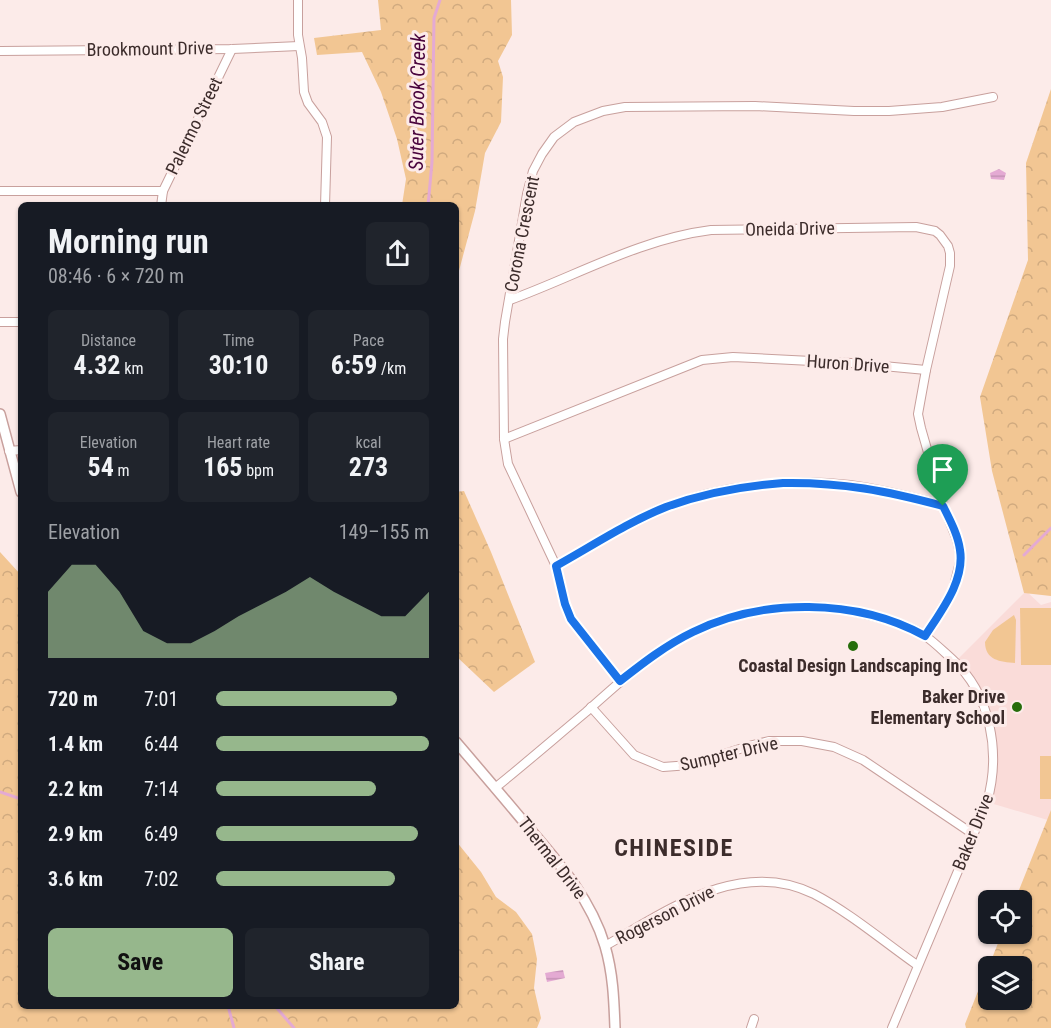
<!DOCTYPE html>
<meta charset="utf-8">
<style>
body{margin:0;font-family:"Roboto Condensed",sans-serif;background:#20242c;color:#f1f3f6;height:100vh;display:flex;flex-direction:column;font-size:22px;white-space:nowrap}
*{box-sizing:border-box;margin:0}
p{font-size:20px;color:#9ea1a6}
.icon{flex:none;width:33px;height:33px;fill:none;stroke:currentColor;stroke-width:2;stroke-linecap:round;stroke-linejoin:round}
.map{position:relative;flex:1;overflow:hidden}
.drawer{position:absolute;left:18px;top:202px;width:441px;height:807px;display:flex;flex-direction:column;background:#171b24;border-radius:9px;box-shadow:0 2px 4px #0004}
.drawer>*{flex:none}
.controls{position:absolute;left:978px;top:890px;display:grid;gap:12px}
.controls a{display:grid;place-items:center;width:54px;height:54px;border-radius:9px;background:#171b24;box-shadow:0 2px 4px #0004;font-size:30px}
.pin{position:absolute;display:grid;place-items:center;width:51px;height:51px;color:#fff;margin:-62px -26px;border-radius:50% 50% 50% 0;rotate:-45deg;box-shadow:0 0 6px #0007}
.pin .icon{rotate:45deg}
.round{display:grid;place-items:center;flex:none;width:63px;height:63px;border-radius:9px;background:#20242c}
.overview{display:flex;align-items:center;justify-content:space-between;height:102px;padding:0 30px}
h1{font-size:33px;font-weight:700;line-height:45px}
.stats{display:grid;grid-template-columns:repeat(3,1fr);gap:9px;height:102px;padding:6px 30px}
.stats div{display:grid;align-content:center;border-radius:9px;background:#20242c;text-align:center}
.stats b{font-size:26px;font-weight:700}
.stats small{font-size:16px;font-weight:400}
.stats p{font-size:16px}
.chart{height:168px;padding:12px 30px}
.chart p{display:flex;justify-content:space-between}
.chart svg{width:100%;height:108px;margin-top:6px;fill:#96b78c;opacity:.7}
.cta{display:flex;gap:12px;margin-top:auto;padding:12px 30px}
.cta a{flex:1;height:69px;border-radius:9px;background:#96b78c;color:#111;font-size:24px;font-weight:700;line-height:69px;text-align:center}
.cta a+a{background:#20242c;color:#f1f3f6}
ul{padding:0 30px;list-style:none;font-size:20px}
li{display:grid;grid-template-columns:96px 72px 1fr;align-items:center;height:45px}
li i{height:15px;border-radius:8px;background:#96b78c}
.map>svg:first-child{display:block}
</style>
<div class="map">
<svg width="1051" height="1028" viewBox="0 0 1051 1028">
<defs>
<pattern id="forest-crowns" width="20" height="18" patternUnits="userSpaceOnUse" patternTransform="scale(1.5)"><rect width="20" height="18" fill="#f2c693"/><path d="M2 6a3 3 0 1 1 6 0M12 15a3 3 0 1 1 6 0" fill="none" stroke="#d0aa7f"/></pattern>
<pattern id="water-rules" width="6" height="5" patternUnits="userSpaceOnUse" patternTransform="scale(1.5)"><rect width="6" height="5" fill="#e4aad3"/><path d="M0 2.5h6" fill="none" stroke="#c492b5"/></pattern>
</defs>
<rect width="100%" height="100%" fill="#fcebe9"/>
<!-- built -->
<polygon fill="#fadcd9" points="1026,591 1041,605 1051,602 1051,821 987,802 992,777 986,712 955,662"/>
<!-- green -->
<g fill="#f2c693">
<polygon points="1020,608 1051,608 1051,665 1021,665"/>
<path d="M1014 615 1016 620 1015 663C1000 662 985 660 985 642L993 630Z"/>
<rect x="1040" y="756" width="11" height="43"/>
</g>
<!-- forest -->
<g fill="url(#forest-crowns)">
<polygon points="378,0 511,0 512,35 498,61 503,77 501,122 485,153 475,211 456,282 456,206 402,205 406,179 397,139 381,92 362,52 317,55 314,38 381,30"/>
<polygon points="1051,89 1051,596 1024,593 992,471 980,397 1028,260 1026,163"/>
<polygon points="464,491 491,552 535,662 494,692 456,656 456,492"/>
<polygon points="0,552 21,575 21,1006 456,1006 456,841 481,872 496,897 516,912 532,934 537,959 534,988 541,1018 537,1028 0,1028"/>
<polygon points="1051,810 1051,1028 966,1028 965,1024 988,966 988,999 1022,999 1022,966 989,966 1002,933 1022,933 1022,900 1015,900"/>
</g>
<!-- water -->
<g fill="url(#water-rules)">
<polygon points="999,169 1006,173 1004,180 991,179 990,173"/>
<polygon points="563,970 565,978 547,982 545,973"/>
</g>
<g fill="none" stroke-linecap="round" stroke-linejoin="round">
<!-- stream -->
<g stroke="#e4aad3" stroke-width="3">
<polyline points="428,206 432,162 434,18 440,0"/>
<polyline points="1024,555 1051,528"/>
<polyline points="0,792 21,799"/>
<polyline points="228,1006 234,1028"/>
<polyline points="275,1006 294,1028"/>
</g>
<defs>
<g id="minor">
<polyline points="298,0 298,35 302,58 304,92 308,103 322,122 327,137 325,206"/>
<polyline points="0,51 232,49 299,46"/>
<polyline points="0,191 163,191"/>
<polyline points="161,206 163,191 232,49"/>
<path d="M510 300C576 276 640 239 711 230L916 227 935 231 940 235 948 246 950 253V266L926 370 918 414 921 428 943 505 957 540 961 558 953 590 925 636"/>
<polyline points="0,322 21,322"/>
<polyline points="504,439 702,360 733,357 851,363 926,370"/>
<polyline points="9,451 21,450"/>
<path d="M556 566C592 546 627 522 665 507 722 485 789 478 850 485 881 489 912 497 943 505"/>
<polyline points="620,681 571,619 565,604 556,566 508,464 504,439 503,339 505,322 527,194 533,171 542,154 554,137 574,122 603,111 625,107 755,106 854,111 889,111 942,107 993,97"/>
<polyline points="591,707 634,755 663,767 690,765 749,746 769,741 802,741 834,747 863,760 973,834"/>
<path d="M495 788C526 763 556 737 586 712 612 689 638 665 667 646 720 613 789 598 851 611 875 617 903 622 924 635 934 642 943 651 952 659 991 694 1001 753 987 802L892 1028"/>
<path d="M605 946C667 911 740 857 814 894 850 913 883 941 917 965"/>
<polyline points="751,1028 754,1019"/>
</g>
<g id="tertiary">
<polyline points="0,414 21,492"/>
<path d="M456 742C480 770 504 798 528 827 559 863 591 899 605 946 613 973 614 1000 615 1028"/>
</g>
</defs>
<!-- minor casing -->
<use href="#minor" stroke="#c8a09d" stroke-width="10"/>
<!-- tertiary casing -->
<use href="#tertiary" stroke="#c8a09d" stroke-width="12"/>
<!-- minor -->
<use href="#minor" stroke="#fff" stroke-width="8"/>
<!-- tertiary -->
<use href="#tertiary" stroke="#fff" stroke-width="9"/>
</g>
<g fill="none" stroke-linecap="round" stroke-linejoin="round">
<defs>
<path id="route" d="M783 483C842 482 887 491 943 506 950 520 958 535 960 550 965 581 941 611 925 636 856 598 762 598 693 632 666 645 643 663 620 681L571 619 565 604 556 566C592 546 628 522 666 507 704 493 743 486 783 483Z"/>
</defs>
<!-- route casing -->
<use href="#route" stroke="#fff" stroke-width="12"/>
<!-- route -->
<use href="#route" stroke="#1a73e8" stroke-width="8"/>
</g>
<!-- markers -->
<g fill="#266d0b" stroke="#fcebe9" stroke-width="2">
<circle cx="853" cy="646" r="6"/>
<circle cx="1017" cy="707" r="6"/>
</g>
<g text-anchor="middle" stroke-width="6" stroke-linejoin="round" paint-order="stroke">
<!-- street labels -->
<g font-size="18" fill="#3c2c2b" stroke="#fcebe9">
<text transform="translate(150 49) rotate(-1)" y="6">Brookmount Drive</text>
<text transform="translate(194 126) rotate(-64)" y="6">Palermo Street</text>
<text transform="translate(790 229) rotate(-1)" y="6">Oneida Drive</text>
<text transform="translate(522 234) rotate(-79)" y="6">Corona Crescent</text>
<text transform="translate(848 364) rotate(4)" y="6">Huron Drive</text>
<text transform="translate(729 754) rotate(-13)" y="6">Sumpter Drive</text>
<text transform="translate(973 832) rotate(-68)" y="6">Baker Drive</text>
<text transform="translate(552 858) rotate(52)" y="6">Thermal Drive</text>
<text transform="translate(665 915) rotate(-27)" y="6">Rogerson Drive</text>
</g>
<!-- poi labels -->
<g font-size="18" font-weight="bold" fill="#3c2c2b" stroke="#fcebe9">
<text x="853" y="672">Coastal Design Landscaping Inc</text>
<text x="1005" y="703" text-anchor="end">Baker Drive<tspan x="1005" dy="21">Elementary School</tspan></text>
</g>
<!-- water labels -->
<g font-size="20" font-style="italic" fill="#49043d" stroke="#fcebe9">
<text transform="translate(417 102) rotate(-89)" y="7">Suter Brook Creek</text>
</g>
<!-- district labels -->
<g font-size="24" font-weight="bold" letter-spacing="1.5" fill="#3c2c2b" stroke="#fcebe9">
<text x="674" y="856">CHINESIDE</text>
</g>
</g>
</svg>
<div class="controls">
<a><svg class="icon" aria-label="locate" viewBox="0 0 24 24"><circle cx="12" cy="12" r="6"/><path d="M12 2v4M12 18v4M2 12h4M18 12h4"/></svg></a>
<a><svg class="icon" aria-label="layers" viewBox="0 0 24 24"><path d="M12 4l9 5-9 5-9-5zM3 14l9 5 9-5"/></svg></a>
</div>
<div class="pin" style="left:943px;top:506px;background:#1e9e55"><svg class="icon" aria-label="arrive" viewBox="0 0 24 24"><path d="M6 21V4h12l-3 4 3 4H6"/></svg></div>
<section class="drawer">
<div class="overview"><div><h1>Morning run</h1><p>08:46 · 6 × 720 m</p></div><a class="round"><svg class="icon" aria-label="share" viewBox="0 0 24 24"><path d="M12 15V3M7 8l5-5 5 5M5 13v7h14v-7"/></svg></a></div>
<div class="stats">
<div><p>Distance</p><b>4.32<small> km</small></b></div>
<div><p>Time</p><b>30:10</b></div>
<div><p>Pace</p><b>6:59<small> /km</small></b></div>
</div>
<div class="stats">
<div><p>Elevation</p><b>54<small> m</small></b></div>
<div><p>Heart rate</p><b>165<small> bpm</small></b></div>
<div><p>kcal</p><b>273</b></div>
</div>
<div class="chart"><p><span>Elevation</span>149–155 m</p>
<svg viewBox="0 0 160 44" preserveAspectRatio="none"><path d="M0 44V17L10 6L20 6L30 17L40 33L50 38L60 38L70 33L80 27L90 22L100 17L110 11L120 17L130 22L140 27L150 27L160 17V44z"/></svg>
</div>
<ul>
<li><b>720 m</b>7:01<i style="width:85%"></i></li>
<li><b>1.4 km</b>6:44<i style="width:100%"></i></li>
<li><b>2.2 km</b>7:14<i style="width:75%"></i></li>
<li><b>2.9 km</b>6:49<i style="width:95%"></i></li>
<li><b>3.6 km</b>7:02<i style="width:84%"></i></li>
</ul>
<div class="cta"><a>Save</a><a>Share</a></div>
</section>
</div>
